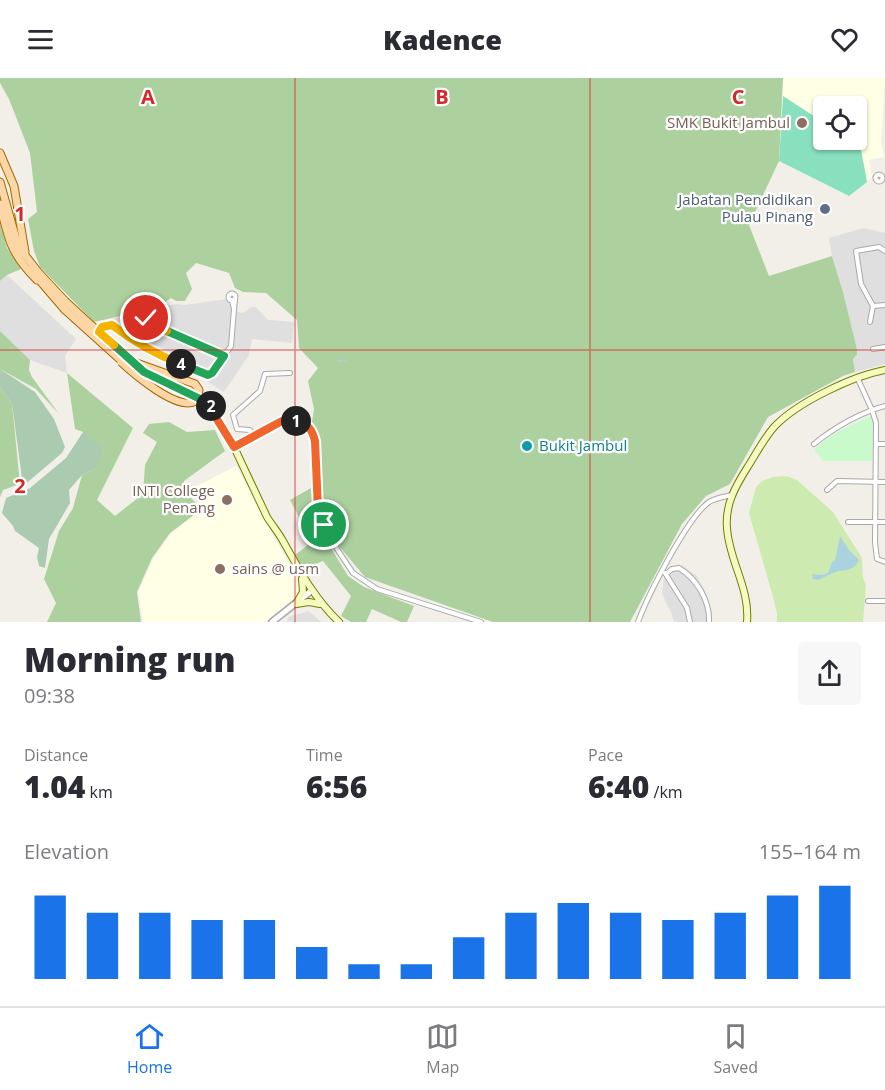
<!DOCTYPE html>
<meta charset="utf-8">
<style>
body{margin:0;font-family:"Open Sans",sans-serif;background:#f7f7f7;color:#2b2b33;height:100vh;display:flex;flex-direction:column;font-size:22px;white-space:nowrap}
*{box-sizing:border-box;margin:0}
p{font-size:20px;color:#7c7c81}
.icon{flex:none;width:33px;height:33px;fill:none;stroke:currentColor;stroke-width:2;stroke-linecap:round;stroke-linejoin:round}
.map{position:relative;height:544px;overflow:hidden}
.drawer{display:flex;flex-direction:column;background:#fff;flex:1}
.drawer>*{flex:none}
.controls{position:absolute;left:813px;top:18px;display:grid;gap:12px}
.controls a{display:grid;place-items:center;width:54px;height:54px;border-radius:6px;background:#fff;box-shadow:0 2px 4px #0004;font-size:30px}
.pin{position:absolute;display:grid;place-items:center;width:51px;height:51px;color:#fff;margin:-26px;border:3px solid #fff;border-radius:50%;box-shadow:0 2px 6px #0007}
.km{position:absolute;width:30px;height:30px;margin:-15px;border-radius:50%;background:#222;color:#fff;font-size:16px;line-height:30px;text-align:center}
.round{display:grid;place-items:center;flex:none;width:63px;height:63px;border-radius:6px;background:#f7f7f7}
.overview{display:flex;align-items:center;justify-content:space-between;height:102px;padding:0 24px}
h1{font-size:33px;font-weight:800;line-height:45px}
.metrics{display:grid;grid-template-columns:repeat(3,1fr);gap:9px;height:102px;padding:6px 24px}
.metrics div{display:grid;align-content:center}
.metrics b{font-size:30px;font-weight:800}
.metrics small{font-size:16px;font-weight:400}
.metrics p{font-size:16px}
.chart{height:168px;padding:12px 24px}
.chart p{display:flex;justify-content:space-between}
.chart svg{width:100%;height:108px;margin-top:6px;stroke:#1a73e8;stroke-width:6}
header{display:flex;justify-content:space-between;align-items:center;height:78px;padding:0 24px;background:#fff;font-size:27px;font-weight:800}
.tabs{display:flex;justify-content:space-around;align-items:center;height:84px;border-top:2px solid #e1e1e2;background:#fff;font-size:16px;color:#7c7c81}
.tabs a{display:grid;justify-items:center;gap:3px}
.tabs .selected{color:#1a73e8}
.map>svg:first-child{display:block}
</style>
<header><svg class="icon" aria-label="menu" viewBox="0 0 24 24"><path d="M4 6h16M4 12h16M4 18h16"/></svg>Kadence<svg class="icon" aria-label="heart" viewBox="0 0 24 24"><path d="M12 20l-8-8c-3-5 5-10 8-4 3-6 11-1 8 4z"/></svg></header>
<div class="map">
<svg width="885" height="544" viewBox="0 0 885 544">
<rect width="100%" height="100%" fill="#f2efe9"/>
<!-- residential -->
<g fill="#e0dfdf">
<polygon points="863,150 885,155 885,286 855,294 853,281 857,277 857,271 843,214 832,178 829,160"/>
<polygon points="7,197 76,261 65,278 67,295 30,282 0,253 0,203"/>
<polygon points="227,221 238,222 237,234 243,235 251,229 256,229 268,242 294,244 292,265 252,261 249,277 224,314 189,292 154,279 125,262 102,243 176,226 184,227"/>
<polygon points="682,487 697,498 706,515 712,535 711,544 674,544 671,534 662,516 664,499"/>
<polygon points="309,533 321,544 287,544 288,539"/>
</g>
<!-- education -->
<g fill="#ffffe5" fill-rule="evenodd">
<path d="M783 0H885L881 65 884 79 869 82 872 99 849 118 779 83ZM824 28H856V62H824Z"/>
<polygon points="236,388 297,501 299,513 295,519 265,544 143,544 138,514 153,481 171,455 203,430 193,410"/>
</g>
<!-- grass -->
<polygon fill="#cdebb0" points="787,398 797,402 833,434 862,480 863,500 866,507 863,544 777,544 777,535 771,512 749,435 756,409 762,403 773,399"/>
<!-- forest -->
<g fill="#add19e">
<polygon points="0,0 783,0 779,83 749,147 769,198 832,178 843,214 857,271 857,277 853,281 855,294 843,298 768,339 730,406 706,418 682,446 630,544 493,544 365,499 338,467 323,419 321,367 312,344 314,331 308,303 318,290 299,270 297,242 266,215 243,214 235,210 229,195 196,185 186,195 192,211 185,223 176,223 171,220 156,230 94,244 40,189 34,173 28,141 37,134 30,75 9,21 0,5"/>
<polygon points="0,145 7,170 21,191 7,197 0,203"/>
<polygon points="0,253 30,282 29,292 32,299 59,336 36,311 0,291"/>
<polygon points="67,295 133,350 97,422 115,438 143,416 145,387 157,364 143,355 149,346 169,344 187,354 215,352 225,373 184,403 182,411 202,431 170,455 152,480 137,514 141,544 47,544 56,525 44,501 59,453 73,430 82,397 95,391 83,354 75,351"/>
<polygon points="0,309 12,326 20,406 3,412 0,419"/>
<polygon points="311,410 317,447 348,498 364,509 414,528 407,544 401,544 372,531 366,544 351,544 341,538 351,518 323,483 303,491 295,477 312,464 290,422"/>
</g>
<!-- cemetery -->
<g fill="#aacbaf">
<polygon points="0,291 35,314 54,341 65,369 62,375 23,408 12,326 0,309"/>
<polygon points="83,354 103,371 95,391 82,397 69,412 70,425 49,461 45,490 39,488 37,479 39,470 15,453 13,448 2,435 6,420 30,410 66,380"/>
</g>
<!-- park -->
<polygon fill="#c8facc" points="868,339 871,340 873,344 872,383 823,383 814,371 835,355"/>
<!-- pitch -->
<polygon fill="#88e0be" points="783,18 823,44 824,62 850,62 861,72 867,104 849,118 779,83"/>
<!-- water -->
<path fill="#aad3df" d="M840 458 849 472 859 482C854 494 843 491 833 495 828 497 823 500 818 502L813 501 812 496 822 497 828 495 832 484 835 482Z"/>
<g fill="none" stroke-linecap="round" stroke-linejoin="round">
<!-- stream -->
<polyline stroke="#aad3df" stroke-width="1.5" points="338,283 346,282"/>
<defs>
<g id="minor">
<circle cx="879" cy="100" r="3.5"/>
<circle cx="232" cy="219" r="3.5"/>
<polyline points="232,222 234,231 235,221"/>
<polyline points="873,228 885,227"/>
<path d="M144 237C153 252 205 269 224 278"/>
<polyline points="870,244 873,228 861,206 856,173 879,169 885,173"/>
<polyline points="99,253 101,249 106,247 112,247 127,259 158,277 208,297 212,295 231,268 234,231"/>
<polyline points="873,271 885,269"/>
<polyline points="857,299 872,332 876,345 875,464 877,481 885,484"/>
<polyline points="254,358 250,352 237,351 233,337 260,313 265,296 290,295"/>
<path d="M814 366C834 350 860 335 885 328"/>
<polyline points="876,366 885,366"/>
<path d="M234 369C256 357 305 320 315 363L318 432 337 471 353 495 377 511 481 544"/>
<polyline points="827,412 837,403 885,404"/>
<polyline points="848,444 885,444"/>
<polyline points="665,495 687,530 690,544"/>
<path d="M666 496 672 491 679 490C697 501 710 523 709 544"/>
<polyline points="868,523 885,523"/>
<path d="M638 544C648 517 687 440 709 424 716 420 724 419 731 417"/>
</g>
<polyline id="tertiary" points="272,544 311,513"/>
<g id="secondary">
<path d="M215 338 234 369 267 439C272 447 278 454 283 463 300 493 314 520 339 544"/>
<polyline points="296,526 303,514 302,501"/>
<polyline points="296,526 309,524 320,526"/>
<path d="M747 544C750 510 729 483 727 450 725 427 735 409 747 390 756 376 764 360 775 348 798 324 853 298 885 292"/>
</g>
<g id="primary">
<polyline points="0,75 14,108 25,174"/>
<polyline points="0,104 16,161 21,172 38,194 65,223 139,291 198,320 213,330 215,338"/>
<path d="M0 126C8 161 11 176 37 202"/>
<polyline points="35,197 65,232 125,286"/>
</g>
</defs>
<!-- minor casing -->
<use href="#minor" stroke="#a9a9a9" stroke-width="6"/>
<!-- tertiary casing -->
<use href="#tertiary" stroke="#a9a9a9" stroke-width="8"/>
<!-- secondary casing -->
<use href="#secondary" stroke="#707d05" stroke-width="8"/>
<!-- primary casing -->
<use href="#primary" stroke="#a06b00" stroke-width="9"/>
<!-- minor -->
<use href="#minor" stroke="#fff" stroke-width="4"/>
<!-- tertiary -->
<use href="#tertiary" stroke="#fff" stroke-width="5"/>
<!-- secondary -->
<use href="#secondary" stroke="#f7fabf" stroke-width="6"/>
<!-- primary -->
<use href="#primary" stroke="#fcd6a4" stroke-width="7"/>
<defs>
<path id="primary-bridge" d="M121 284C134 296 178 334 196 323L199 312 195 306 131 283"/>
</defs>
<!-- primary-bridge casing -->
<use href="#primary-bridge" stroke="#a06b00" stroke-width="9" stroke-linecap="butt"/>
<!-- primary-bridge -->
<use href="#primary-bridge" stroke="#fcd6a4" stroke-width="7"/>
</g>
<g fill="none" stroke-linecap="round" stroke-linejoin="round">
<defs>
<path id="split-1" d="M296 343C308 346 312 351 315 363L318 432 324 447"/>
<polyline id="split-2" points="211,328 215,338 234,369 282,343 296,343"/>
<polyline id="split-3" points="114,267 144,294 198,320 211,328"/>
<path id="split-4" d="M114 267 99 254 102 249 112 247C134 264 155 276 181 286"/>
<polyline id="split-5" points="167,253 224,278 212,295 208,297 181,286"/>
<polyline id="split-6" points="146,240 167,253"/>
</defs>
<!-- split-1 casing -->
<use href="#split-1" stroke="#fff" stroke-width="12"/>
<!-- split-2 casing -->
<use href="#split-2" stroke="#fff" stroke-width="12"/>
<!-- split-3 casing -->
<use href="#split-3" stroke="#fff" stroke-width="12"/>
<!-- split-4 casing -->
<use href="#split-4" stroke="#fff" stroke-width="12"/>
<!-- split-5 casing -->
<use href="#split-5" stroke="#fff" stroke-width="12"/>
<!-- split-6 casing -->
<use href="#split-6" stroke="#fff" stroke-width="12"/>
<!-- split-1 -->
<use href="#split-1" stroke="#f0652b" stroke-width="8"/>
<!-- split-2 -->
<use href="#split-2" stroke="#f0652b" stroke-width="8"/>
<!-- split-3 -->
<use href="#split-3" stroke="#22a559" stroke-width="8"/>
<!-- split-4 -->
<use href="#split-4" stroke="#f5b400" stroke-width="8"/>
<!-- split-5 -->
<use href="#split-5" stroke="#22a559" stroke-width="8"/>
<!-- split-6 -->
<use href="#split-6" stroke="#f5b400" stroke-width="8"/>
</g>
<!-- grid -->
<path fill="none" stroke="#d62828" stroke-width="1.5" stroke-opacity="0.55" d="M295 0V544M590 0V544M0 272H885"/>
<!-- markers -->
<g fill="#8d6e63" stroke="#fff" stroke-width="2">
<circle cx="802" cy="45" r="6"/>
<circle cx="227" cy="422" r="6"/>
<circle cx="220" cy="491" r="6"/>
</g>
<circle fill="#5c6f8a" stroke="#fff" stroke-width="2" cx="825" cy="131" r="6"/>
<circle fill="#0f9aa8" stroke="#fff" stroke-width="2" cx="527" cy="368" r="6"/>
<g text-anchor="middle" stroke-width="4.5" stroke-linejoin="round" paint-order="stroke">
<!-- education labels -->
<g font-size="15" fill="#785e54" stroke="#fff" text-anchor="end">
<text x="790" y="50">SMK Bukit Jambul</text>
<text x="215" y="418">INTI College<tspan x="215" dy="17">Penang</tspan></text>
<text x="232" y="496" text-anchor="start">sains @ usm</text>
</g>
<!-- service labels -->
<g font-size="15" fill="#4e5e75" stroke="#fff" text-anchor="end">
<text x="813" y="127">Jabatan Pendidikan<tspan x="813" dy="17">Pulau Pinang</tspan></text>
</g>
<!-- culture labels -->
<g font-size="15" fill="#0d838f" stroke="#fff" text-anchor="start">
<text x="539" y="373">Bukit Jambul</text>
</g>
</g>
<g font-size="20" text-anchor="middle" font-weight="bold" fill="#d62828" stroke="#fff" stroke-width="4.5" stroke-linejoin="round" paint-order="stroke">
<text x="148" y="26">A</text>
<text x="442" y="26">B</text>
<text x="738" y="26">C</text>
<text x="20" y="143">1</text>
<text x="20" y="415">2</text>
</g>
</svg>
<div class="controls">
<a><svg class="icon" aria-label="locate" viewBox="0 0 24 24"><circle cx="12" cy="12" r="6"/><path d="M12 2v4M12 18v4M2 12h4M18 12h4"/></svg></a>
</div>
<div class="pin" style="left:324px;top:447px;background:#1e9e55"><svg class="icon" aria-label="arrive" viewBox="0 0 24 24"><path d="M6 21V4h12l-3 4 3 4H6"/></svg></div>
<div class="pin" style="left:146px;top:240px;background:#d93025"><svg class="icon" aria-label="check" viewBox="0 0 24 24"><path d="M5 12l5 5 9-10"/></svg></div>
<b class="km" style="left:296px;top:343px">1</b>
<b class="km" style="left:211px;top:328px">2</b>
<b class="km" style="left:181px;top:286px">4</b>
</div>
<section class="drawer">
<div class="overview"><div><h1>Morning run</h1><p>09:38</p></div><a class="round"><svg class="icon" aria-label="share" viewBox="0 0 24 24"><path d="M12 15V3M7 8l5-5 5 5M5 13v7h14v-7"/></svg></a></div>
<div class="metrics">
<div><p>Distance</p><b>1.04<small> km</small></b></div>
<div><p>Time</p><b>6:56</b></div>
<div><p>Pace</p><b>6:40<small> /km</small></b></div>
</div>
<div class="chart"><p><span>Elevation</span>155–164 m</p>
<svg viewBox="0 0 160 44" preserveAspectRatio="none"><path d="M5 44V10M15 44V17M25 44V17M35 44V20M45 44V20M55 44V31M65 44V38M75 44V38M85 44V27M95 44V17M105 44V13M115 44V17M125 44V20M135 44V17M145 44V10M155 44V6"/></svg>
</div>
</section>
<nav class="tabs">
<a class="selected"><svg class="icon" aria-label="home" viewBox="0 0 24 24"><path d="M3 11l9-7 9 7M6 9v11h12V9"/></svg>Home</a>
<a><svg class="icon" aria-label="map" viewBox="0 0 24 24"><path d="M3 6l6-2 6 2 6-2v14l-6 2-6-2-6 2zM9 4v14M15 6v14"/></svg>Map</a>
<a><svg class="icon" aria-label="saved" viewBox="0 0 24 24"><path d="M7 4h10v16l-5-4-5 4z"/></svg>Saved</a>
</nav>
